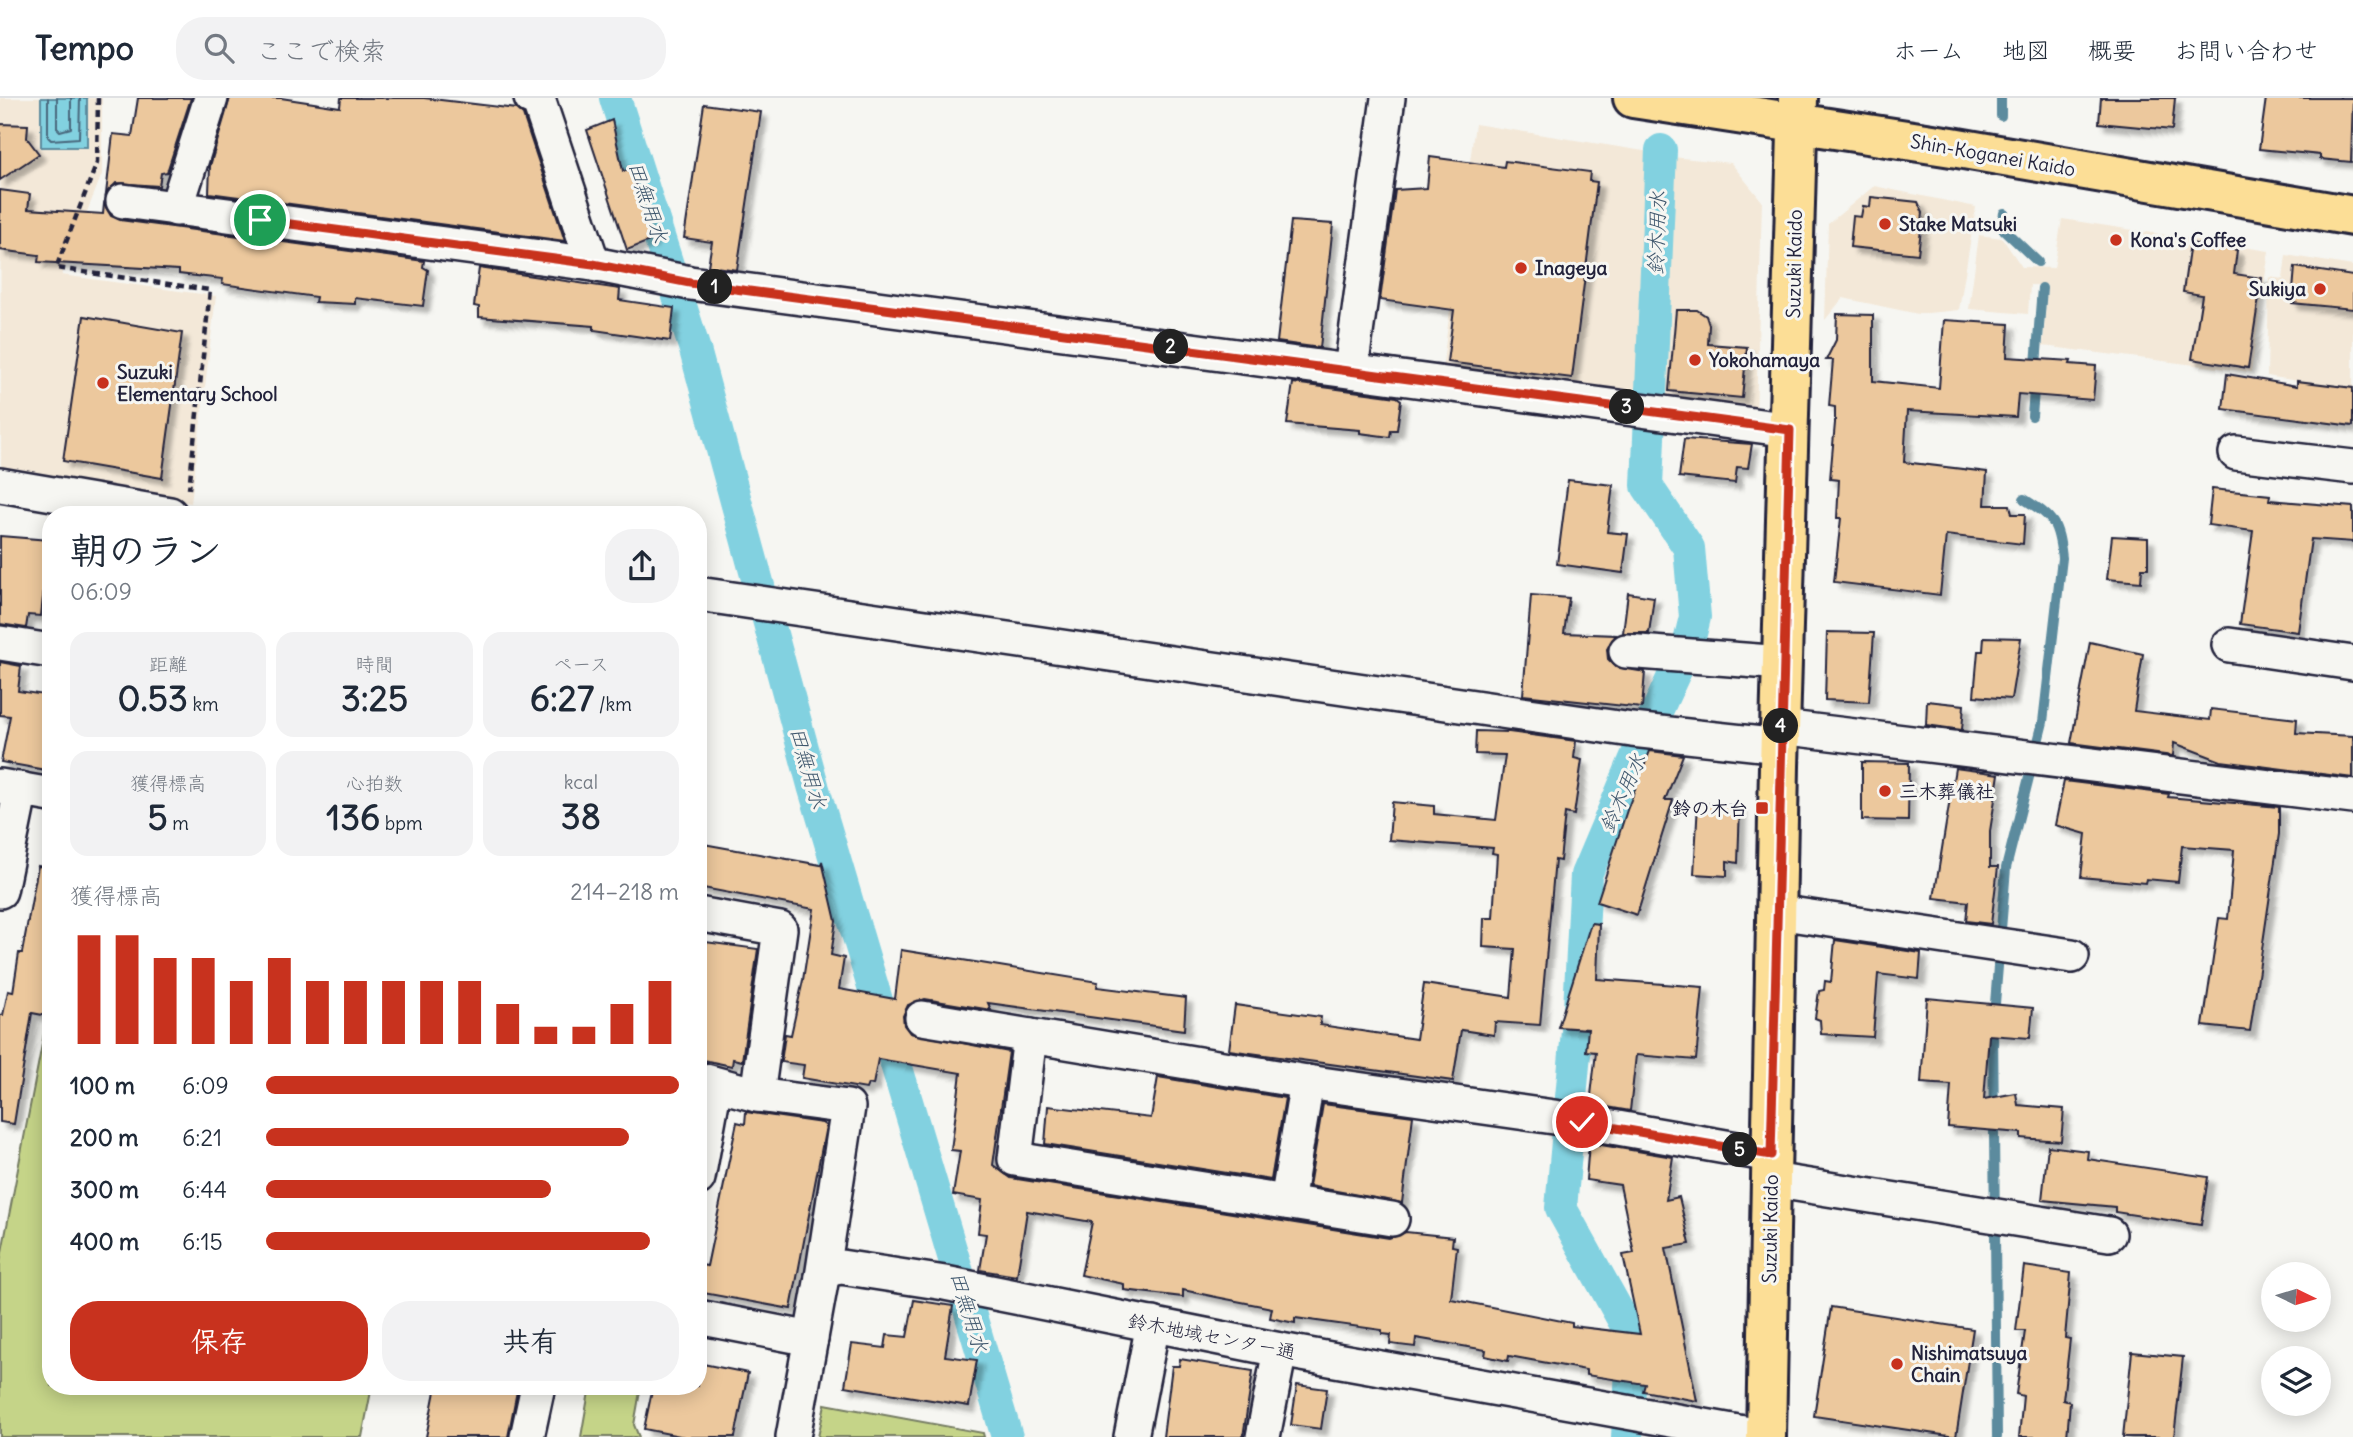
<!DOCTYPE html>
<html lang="ja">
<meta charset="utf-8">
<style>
body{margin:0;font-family:Delius,"Klee One",sans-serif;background:#f2f2f3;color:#1f2937;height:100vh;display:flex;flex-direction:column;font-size:26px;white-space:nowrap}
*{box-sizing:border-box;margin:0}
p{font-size:23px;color:#747a83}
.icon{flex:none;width:38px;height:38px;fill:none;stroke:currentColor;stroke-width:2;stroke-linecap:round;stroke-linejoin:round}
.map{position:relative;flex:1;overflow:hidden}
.drawer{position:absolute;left:42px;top:408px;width:665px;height:889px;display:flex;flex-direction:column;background:#fff;border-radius:28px;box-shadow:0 4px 18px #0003}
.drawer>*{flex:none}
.needle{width:46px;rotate:95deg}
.controls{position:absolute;left:2261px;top:1164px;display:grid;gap:14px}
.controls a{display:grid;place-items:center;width:70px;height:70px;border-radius:50%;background:#fff;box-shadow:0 4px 18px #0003;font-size:35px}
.pin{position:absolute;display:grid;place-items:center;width:60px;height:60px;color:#fff;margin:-30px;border:4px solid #fff;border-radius:50%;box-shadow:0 2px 7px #0007}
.km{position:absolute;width:35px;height:35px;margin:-18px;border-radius:50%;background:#222;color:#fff;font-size:19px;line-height:35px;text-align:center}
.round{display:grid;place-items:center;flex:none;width:74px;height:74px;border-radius:28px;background:#f2f2f3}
.summary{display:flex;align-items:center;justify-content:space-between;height:119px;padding:0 28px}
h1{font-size:38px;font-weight:700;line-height:52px}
.stats{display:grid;grid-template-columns:repeat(3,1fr);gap:10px;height:119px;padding:7px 28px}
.stats div{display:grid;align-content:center;border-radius:18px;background:#f2f2f3;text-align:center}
.stats b{font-size:35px;font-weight:700}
.stats small{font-size:19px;font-weight:400}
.stats p{font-size:19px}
.chart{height:196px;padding:14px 28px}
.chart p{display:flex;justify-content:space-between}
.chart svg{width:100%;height:126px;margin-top:7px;stroke:#c8321e;stroke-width:6}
.action{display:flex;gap:14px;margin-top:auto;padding:14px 28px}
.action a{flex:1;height:80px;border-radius:28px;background:#c8321e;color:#fff;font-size:28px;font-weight:700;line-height:80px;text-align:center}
.action a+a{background:#f2f2f3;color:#1f2937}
ul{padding:0 28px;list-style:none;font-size:23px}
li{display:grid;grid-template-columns:112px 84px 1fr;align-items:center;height:52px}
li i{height:18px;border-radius:9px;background:#c8321e}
header{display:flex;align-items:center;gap:42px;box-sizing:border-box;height:98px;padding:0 35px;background:#fff;border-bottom:2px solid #e0e1e3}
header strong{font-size:33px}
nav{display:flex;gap:38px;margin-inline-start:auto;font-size:24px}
.search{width:490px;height:63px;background:#f2f2f3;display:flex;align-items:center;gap:18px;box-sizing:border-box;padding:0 24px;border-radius:28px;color:#747a83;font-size:26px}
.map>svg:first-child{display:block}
</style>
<header>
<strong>Tempo</strong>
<div class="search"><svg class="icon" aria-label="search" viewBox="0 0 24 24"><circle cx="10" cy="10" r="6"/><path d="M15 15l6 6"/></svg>ここで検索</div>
<nav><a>ホーム</a><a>地図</a><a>概要</a><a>お問い合わせ</a></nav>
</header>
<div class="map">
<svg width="2353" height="1339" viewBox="0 0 2353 1339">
<defs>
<filter id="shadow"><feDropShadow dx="6" dy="6" stdDeviation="2" flood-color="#0004"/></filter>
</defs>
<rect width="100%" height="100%" fill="#f6f6f2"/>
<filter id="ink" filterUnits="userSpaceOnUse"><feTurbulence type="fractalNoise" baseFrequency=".0143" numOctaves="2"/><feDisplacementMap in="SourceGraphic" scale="14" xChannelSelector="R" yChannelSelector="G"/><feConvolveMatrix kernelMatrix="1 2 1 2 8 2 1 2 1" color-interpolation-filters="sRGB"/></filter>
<g filter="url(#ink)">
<!-- built -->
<g fill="#f3e8d8">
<polygon points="0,0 102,0 102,76 62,177 216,198 191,405 1,372"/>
<polygon points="1475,26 1656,55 1644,296 1442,272"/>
<polygon points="1672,59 1731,65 1762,103 1756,321 1657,306"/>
<polygon points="1874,88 1976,109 1959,212 1918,216 1843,200 1825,222 1828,126"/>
<polygon points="2062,121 2269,153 2251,274 2043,248 2047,187 2030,187 2028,216 1969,211 1979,137 2002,140 2022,169 2054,170"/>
<polygon points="2286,157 2353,168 2353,292 2267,278 2269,179 2283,181"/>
</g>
<!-- green -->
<g fill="#c5d488" stroke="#747b62" stroke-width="2">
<polygon points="44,936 51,937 51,1288 372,1288 362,1339 0,1339 0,1164"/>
<polygon points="590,1288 641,1288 634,1327 639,1339 581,1339"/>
<polygon points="825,1306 983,1335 984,1339 818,1339"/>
</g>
<!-- water -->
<rect fill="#82d1e0" stroke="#5c8b9e" stroke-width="2" x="41" y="0" width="46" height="49"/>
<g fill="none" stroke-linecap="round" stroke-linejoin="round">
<!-- shore -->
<g stroke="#48687d" stroke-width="2">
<polyline points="48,0 48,39 51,42 79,40 80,0"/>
<polyline points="57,0 57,30 60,33 71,30 71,0"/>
</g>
<!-- stream -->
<g stroke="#5c8b9e" stroke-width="10">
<polyline points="2001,18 2001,0"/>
<polyline points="2004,115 2001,129 2038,164"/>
<polyline points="2032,318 2042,190"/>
<path d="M1997 1339 1993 930 2006 770 2043 624 2062 460C2058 424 2054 420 2024 401"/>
</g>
<!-- canal -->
<g stroke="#82d1e0" stroke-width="32">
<polyline points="615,0 695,252 814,691 1007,1339"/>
<polyline points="1627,1339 1633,1240 1561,1110 1579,911 1586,777 1638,654 1689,544 1695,519 1689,450 1647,388 1661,52"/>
</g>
</g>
<!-- building -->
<g fill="#ecc89d" stroke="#22223b" stroke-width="2" filter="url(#shadow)">
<polygon points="138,0 191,0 167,74 161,75 159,88 116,85 106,96 113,36 132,38"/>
<polygon points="230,0 281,0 340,9 341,0 424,0 516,11 523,17 565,143 209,95 210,68"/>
<polygon points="2101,0 2175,0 2172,32 2099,25"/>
<polygon points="2266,0 2353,0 2351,64 2320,61 2320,57 2259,51"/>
<polygon points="704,6 761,14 737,172 708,168 712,144 684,140"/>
<polygon points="612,22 623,73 631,72 652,142 627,152 587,32"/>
<polygon points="0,26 28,27 27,40 39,56 0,82"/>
<polygon points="1430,59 1504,69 1505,63 1590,74 1589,83 1597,84 1572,280 1447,264 1454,212 1380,202 1395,92 1427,90"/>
<polygon points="0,92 30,96 28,111 103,116 104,106 111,118 120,122 424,163 423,169 428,172 423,208 355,200 355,206 315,204 316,199 222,186 223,181 179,176 179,172 38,164 39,157 0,152"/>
<polygon points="1871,99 1918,104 1923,115 1918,156 1850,149 1853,118 1861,119 1863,108 1870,109"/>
<polygon points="1291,123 1333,126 1320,250 1277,244"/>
<polygon points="2190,145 2237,152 2234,176 2262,180 2248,270 2192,261 2202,197 2183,194"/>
<polygon points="2295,169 2353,178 2353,211 2292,205"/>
<polygon points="479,170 620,191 619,202 674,210 670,243 594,232 594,228 479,219 479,209 474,208"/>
<polygon points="1676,212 1697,212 1706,218 1709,227 1708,246 1747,249 1742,300 1669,293"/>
<polygon points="1837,216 1873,217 1873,283 1939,290 1944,222 2009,226 2007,259 2071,263 2070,266 2096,268 2093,302 2018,296 2016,319 1907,313 1904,364 1987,374 1985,407 2010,407 2012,416 2025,416 2023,446 1946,437 1940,497 1834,484 1841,420 1837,420 1839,382 1830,381 1835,325 1835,309 1829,308 1833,262 1826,262 1836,242"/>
<polygon points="84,218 182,235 162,380 63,363"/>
<polygon points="2227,276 2297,288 2297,283 2353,290 2353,328 2223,311"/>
<polygon points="1293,285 1397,299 1401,302 1397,332 1391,332 1390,339 1360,335 1360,332 1287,326"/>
<polygon points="1684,341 1752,346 1748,370 1737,369 1735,385 1679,379"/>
<polygon points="1568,382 1613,387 1607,434 1628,436 1623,475 1557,466"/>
<polygon points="2212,391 2270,397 2269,402 2353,409 2353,444 2311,441 2298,534 2240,526 2253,433 2208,427"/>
<polygon points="0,438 49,442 41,518 28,517 26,530 0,526"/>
<polygon points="2112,438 2148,440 2148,470 2142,470 2141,484 2107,481"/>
<polygon points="1628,495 1654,499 1649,535 1623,535"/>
<polygon points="1531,497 1569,500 1564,535 1616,537 1607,551 1608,561 1616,569 1645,574 1642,610 1523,597"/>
<polygon points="1827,534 1874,535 1869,604 1825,602"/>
<polygon points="1984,539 2021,540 2011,601 1974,598 1978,553 1983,553"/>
<polygon points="2090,544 2143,556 2134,613 2210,622 2211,611 2297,621 2296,635 2353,638 2353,680 2221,663 2174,645 2173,658 2071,645"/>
<polygon points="0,564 21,568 18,593 51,598 51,673 1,664 10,618 0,617"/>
<polygon points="1927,603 1964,607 1962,632 1926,627"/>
<polygon points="1476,633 1509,634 1576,643 1574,660 1582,662 1574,717 1565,715 1560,763 1555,762 1540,927 1495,924 1494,937 1461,932 1453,983 1229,952 1235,907 1321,919 1320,927 1416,941 1424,886 1511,899 1515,851 1483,849 1484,820 1493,820 1497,756 1492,755 1493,750 1389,742 1392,704 1434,708 1434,716 1496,722 1505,657 1475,656"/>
<polygon points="1650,653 1683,657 1665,702 1673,702 1637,817 1597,804 1627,712"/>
<polygon points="1862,664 1909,665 1908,723 1862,722"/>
<polygon points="1955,670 1999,676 1990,733 1990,769 1998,769 1991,826 1966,823 1968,804 1934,800"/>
<polygon points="2064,683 2169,696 2168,699 2279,709 2279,736 2250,933 2203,928 2219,820 2228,821 2234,752 2182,748 2178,784 2146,781 2145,785 2081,779 2086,736 2055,727"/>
<polygon points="1698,705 1740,708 1738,765 1727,763 1727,778 1694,776"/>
<polygon points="698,745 821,767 822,763 836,823 831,857 844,860 839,891 895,901 901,852 1098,884 1097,889 1186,900 1184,932 988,905 991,912 925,901 908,907 903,918 904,927 910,935 1009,954 993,1067 1011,1080 1389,1140 1406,1134 1453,1139 1452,1148 1457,1149 1451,1201 1572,1225 1572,1228 1640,1236 1623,1157 1634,1155 1620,1087 1586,1082 1589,1045 1673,1059 1666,1102 1679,1099 1690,1146 1666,1150 1697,1303 1643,1293 1645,1286 1586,1277 1586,1272 1509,1258 1508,1263 1485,1258 1486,1252 1416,1240 1415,1249 1390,1246 1391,1237 1382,1236 1382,1232 1295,1220 1295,1225 1270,1220 1272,1210 1216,1199 1183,1192 1183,1199 1124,1192 1124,1186 1081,1177 1092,1124 1027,1113 1017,1178 980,1172 986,1136 978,1135 982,1102 953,1097 960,1053 951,1052 961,975 878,961 873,987 868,986 866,991 802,980 804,967 781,964 785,936 791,937 803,882 814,811 698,789"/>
<polygon points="38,768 51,770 51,905 48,918 32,915 14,1026 0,1024 0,917 3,917 8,893 13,894 19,855 22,855"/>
<polygon points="1591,825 1599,826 1597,881 1703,889 1696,962 1636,957 1630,1013 1590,1006 1596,954 1586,953 1588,931 1558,929"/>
<polygon points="1835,842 1921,855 1919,881 1878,876 1873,939 1821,936 1820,922 1815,920 1819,893 1824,892 1825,883 1831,884"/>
<polygon points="698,843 758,851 742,963 733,961 732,968 698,961"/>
<polygon points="1927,900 2033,910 2030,940 1989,937 1984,1001 2016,995 2018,1007 2064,1011 2061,1043 2021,1040 2021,1035 1948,1029 1951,987 1921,985"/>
<polygon points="1158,979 1285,1000 1271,1082 1045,1046 1048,1008 1151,1020"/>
<polygon points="1323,1006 1413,1018 1402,1105 1309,1088"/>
<polygon points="746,1014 822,1025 826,1028 791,1211 698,1194 701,1167 707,1168 737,1024 745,1026"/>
<polygon points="2048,1048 2088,1053 2087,1061 2208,1079 2201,1127 2115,1114 2115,1109 2042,1102"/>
<polygon points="2024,1168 2071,1175 2065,1240 2070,1241 2063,1302 2070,1304 2067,1339 2019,1339 2023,1298 2016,1296 2025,1233 2016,1233"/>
<polygon points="914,1202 953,1208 945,1258 977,1262 969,1308 845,1288 852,1246 885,1250 887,1237 907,1239"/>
<polygon points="1831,1209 1973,1231 1956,1339 1814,1318"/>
<polygon points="2132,1254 2183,1259 2174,1339 2123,1339"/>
<polygon points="1180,1261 1253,1273 1243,1339 1163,1339 1172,1268 1179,1268"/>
<polygon points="698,1265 748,1275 735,1339 685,1339 644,1331 653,1288 698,1288"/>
<polygon points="1297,1287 1327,1291 1321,1331 1291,1327"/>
<polygon points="436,1288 518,1288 508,1339 426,1339"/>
</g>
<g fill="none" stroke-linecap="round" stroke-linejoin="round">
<defs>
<g id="minor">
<polyline points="531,0 538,1 593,166"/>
<polyline points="123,103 593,166 690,185 1790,332"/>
<polyline points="176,111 211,0"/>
<polyline points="1351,272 1388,0"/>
<polyline points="2236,355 2353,369"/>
<polyline points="0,387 170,416"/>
<polyline points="698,496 1632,632 1780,648"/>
<polyline points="0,545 51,553"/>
<polyline points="2229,547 2353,565"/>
<polyline points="1626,553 1783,565"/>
<polyline points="1781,629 2353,699"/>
<polyline points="0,688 51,697"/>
<polyline points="0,793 21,691"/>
<polyline points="1777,814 2072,858"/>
<polyline points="698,816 780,831 757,997"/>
<polyline points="922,920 1307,984 1561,1020 1771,1057"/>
<polyline points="1030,938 1015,1061 1392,1121"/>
<polyline points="698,981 757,997 848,1009 822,1179"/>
<polyline points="698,1080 715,987"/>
<polyline points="1772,1082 2109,1136"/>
<polyline points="1287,1104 1307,984"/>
<polyline points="698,1219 811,1241"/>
<polyline points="527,1339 538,1288"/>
<polyline points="793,1339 822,1179 830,1171 841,1169 945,1185 1280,1252 1766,1339"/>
<polyline points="1131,1339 1153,1226"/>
<polyline points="1263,1339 1280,1252"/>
</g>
<g id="major">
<polyline points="1633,0 1952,49 2353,118"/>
<polyline points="1766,1339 1779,668 1798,0"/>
</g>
</defs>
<!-- minor casing -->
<use href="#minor" stroke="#22223b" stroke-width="38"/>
<!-- major casing -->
<use href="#major" stroke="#22223b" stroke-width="44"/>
<!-- path -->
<polyline stroke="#22223b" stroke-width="4.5" stroke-dasharray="7 5" stroke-linecap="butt" points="98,0 97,65 56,170 210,192 189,391"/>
<!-- minor -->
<use href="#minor" stroke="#f6f6f2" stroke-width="33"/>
<!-- major -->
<use href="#major" stroke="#fcde96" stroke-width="38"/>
</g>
</g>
<g fill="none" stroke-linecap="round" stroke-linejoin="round" filter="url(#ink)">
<defs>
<polyline id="route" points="260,122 593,166 690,185 1790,332 1771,1057 1582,1024"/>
</defs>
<!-- route casing -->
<use href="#route" stroke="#fff" stroke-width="14"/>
<!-- route -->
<use href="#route" stroke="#c8321e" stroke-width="9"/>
</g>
<!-- markers -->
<g fill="#c8321e" stroke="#f6f6f2" stroke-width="2.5">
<circle cx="1885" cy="126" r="7"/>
<circle cx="2116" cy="142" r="7"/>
<circle cx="1521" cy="170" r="7"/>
<circle cx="2320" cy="191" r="7"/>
<circle cx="1695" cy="262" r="7"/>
<circle cx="103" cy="285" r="7"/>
<circle cx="1885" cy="693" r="7"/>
<rect x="1755" y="703" width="14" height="14" rx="3.5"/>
<circle cx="1897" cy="1266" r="7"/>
</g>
<g text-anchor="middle" stroke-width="6" stroke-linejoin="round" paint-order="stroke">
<!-- street labels -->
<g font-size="19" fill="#22223b" stroke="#f6f6f2">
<text transform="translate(1993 57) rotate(10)" y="7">Shin-Koganei Kaido</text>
<text transform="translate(1794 166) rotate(-89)" y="7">Suzuki Kaido</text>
<text transform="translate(1770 1131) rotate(-89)" y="7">Suzuki Kaido</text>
<text transform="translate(1212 1238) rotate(11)" y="7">鈴木地域センター通</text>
</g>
<!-- poi labels -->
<g font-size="19" font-weight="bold" fill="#22223b" stroke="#f6f6f2" text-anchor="start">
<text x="1899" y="133">Stake Matsuki</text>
<text x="2130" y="149">Kona's Coffee</text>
<text x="1535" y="177">Inageya</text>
<text x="2306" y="198" text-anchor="end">Sukiya</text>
<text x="1709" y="269">Yokohamaya</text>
<text x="117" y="281">Suzuki<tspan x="117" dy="22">Elementary School</tspan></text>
<text x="1899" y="700">三木葬儀社</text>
<text x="1748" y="717" text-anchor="end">鈴の木台</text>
<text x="1911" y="1262">Nishimatsuya<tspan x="1911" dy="22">Chain</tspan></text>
</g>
<!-- water labels -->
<g font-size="21" font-style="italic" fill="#3f576d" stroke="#f6f6f2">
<text transform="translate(648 104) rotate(72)" y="7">田無用水</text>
<text transform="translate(1657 135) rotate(-88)" y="7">鈴木用水</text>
<text transform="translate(808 670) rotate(74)" y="7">田無用水</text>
<text transform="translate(1623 695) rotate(-66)" y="7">鈴木用水</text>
<text transform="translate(969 1214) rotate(73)" y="7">田無用水</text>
</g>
</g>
</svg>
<div class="controls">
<a><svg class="needle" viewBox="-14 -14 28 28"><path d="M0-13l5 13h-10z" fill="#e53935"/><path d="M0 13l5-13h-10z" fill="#747a83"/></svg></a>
<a><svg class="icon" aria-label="layers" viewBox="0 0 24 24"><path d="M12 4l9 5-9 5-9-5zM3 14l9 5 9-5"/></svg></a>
</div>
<div class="pin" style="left:260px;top:122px;background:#1e9e55"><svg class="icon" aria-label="arrive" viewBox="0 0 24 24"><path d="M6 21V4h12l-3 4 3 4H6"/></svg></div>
<div class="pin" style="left:1582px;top:1024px;background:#d93025"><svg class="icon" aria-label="check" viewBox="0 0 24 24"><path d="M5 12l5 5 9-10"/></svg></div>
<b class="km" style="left:715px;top:189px">1</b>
<b class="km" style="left:1171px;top:249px">2</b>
<b class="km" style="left:1627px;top:309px">3</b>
<b class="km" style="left:1781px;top:628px">4</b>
<b class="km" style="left:1740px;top:1052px">5</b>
<section class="drawer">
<div class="summary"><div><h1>朝のラン</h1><p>06:09</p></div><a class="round"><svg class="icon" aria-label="share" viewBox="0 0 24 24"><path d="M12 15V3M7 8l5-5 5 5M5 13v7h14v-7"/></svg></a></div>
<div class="stats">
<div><p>距離</p><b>0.53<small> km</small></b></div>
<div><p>時間</p><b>3:25</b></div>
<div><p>ペース</p><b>6:27<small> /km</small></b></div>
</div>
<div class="stats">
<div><p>獲得標高</p><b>5<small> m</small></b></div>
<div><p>心拍数</p><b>136<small> bpm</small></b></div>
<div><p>kcal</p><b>38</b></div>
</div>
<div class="chart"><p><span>獲得標高</span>214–218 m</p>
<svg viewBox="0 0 160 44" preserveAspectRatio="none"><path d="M5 44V6M15 44V6M25 44V14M35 44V14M45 44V22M55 44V14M65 44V22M75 44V22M85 44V22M95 44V22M105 44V22M115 44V30M125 44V38M135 44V38M145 44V30M155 44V22"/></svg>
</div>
<ul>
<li><b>100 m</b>6:09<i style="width:100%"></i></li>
<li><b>200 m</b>6:21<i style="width:88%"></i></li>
<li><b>300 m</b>6:44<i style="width:69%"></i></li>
<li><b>400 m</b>6:15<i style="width:93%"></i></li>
</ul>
<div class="action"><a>保存</a><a>共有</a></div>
</section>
</div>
